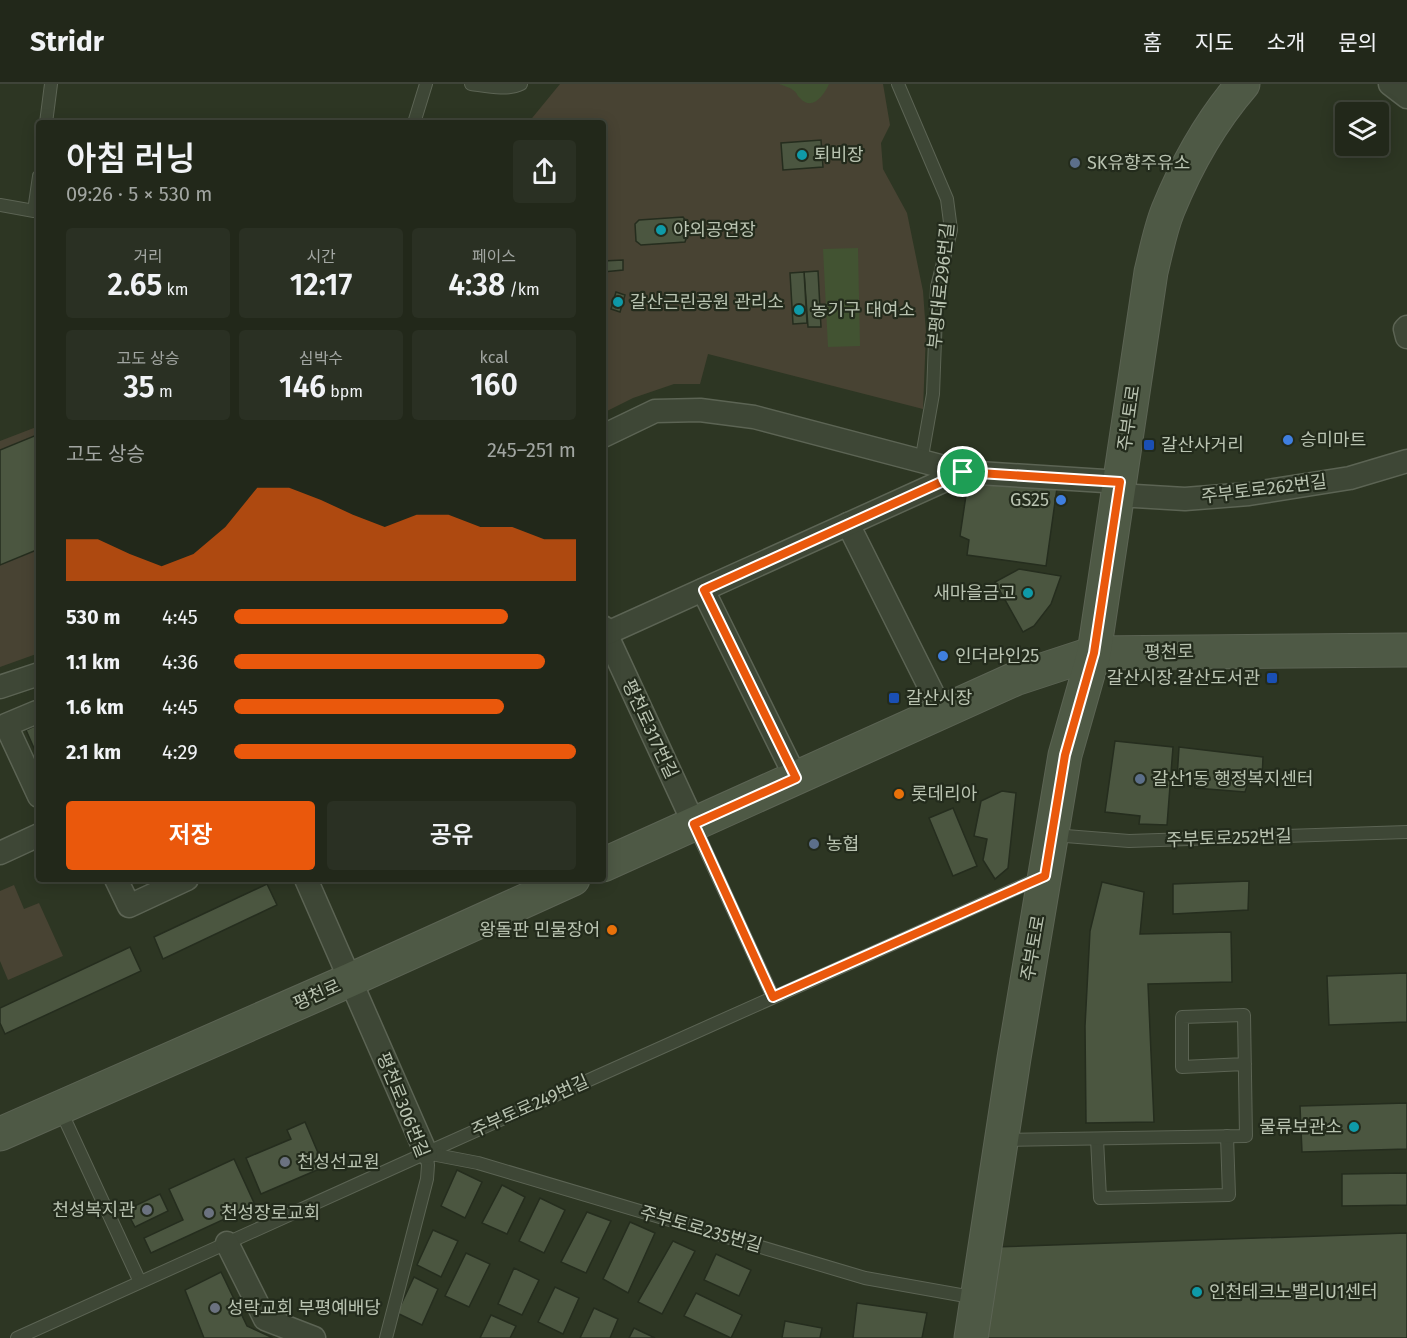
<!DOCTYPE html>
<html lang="ko">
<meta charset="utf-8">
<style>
body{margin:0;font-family:"Fira Sans","Noto Sans KR",sans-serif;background:#2a3023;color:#f1f3f6;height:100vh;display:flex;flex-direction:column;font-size:22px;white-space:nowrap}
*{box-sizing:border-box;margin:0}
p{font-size:20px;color:#a2a6a2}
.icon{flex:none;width:33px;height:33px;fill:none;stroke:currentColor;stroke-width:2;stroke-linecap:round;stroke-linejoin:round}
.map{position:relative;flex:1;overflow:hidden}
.panel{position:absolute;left:36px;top:36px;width:570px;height:762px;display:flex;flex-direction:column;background:#22281a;border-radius:6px;box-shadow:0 3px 15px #0003,0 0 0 2px #3f4439}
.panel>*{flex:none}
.fabs{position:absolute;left:1335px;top:18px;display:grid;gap:12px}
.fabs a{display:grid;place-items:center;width:54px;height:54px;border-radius:6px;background:#22281a;box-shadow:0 3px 15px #0003,0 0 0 2px #3f4439;font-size:30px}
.pin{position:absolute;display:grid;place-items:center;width:51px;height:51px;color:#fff;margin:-26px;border:3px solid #fff;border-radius:50%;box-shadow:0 2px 6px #0007}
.round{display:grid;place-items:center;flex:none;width:63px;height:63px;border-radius:6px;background:#2a3023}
.overview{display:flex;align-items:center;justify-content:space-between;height:102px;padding:0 30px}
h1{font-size:33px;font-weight:600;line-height:45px}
.stats{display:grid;grid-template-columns:repeat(3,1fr);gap:9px;height:102px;padding:6px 30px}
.stats div{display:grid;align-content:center;border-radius:6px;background:#2a3023;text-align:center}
.stats b{font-size:30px;font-weight:600}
.stats small{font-size:16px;font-weight:400}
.stats p{font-size:16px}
.chart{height:168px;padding:12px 30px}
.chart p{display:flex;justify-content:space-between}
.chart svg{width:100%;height:108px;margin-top:6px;fill:#ea580c;opacity:.7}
.button{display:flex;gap:12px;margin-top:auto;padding:12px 30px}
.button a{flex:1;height:69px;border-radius:6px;background:#ea580c;color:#fff;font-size:24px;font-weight:600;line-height:69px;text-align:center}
.button a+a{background:#2a3023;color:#f1f3f6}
ul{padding:0 30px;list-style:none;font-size:20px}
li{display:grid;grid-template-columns:96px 72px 1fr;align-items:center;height:45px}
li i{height:15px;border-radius:8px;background:#ea580c}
header{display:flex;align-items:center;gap:36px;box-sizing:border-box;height:84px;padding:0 30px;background:#22281a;border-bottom:2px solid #3f4439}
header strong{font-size:28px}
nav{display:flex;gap:33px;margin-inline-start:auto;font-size:21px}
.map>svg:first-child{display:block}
</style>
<header>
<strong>Stridr</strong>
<nav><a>홈</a><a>지도</a><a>소개</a><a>문의</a></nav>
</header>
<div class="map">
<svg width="1407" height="1254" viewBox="0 0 1407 1254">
<rect width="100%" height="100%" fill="#2d3623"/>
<!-- green -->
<g fill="#484333">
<polygon points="560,0 883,0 890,41 881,59 883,85 907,129 923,207 926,249 923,325 708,270 700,300 674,300 633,314 603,329 603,39 528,39"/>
<polygon points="39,342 39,569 0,583 0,357"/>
<polygon points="14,801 24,825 39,819 63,872 8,896 0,877 0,807"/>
</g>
<!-- water -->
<g fill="#425332">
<path d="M779 0H829C824 11 812 28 800 14 794 8 800 12 793 6 789 3 784 2 779 0Z"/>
<polygon points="858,164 860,262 828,263 823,165"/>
</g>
<!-- building -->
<g fill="#4b5640" stroke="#252d1e" stroke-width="1.5">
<polygon points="821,56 823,83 783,86 781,59"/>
<polygon points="683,133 686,137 687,152 685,158 641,161 636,157 635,140 639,136"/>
<polygon points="623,176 623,186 603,188 603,177"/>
<polygon points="818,187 821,243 808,243 804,188"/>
<polygon points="804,188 807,239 793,240 790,189"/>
<polygon points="616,208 625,211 620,228 611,225"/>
<polygon points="39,350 39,465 0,481 0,366"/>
<polygon points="969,391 1057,404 1046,482 967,471 969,456 960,452"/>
<polygon points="1019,485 1061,492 1051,520 1034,542 1023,548 995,498"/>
<polygon points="39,640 39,671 37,671 26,646"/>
<polygon points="1115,657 1173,663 1167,741 1139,740 1140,732 1105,728"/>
<polygon points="1179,663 1263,673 1262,696 1248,699 1245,708 1195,704 1194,694 1177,695"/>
<polygon points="1002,707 1016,709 1008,784 995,795 983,776 987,755 974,752 981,717"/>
<polygon points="953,724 977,782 953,792 929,734"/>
<polygon points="1249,797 1248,826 1173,830 1173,800"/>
<polygon points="1102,798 1144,808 1140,850 1231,848 1232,898 1148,900 1154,1038 1086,1039 1085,942 1090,847"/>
<polygon points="267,800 277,821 163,875 154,853"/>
<polygon points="130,863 141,887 5,950 0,939 0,924"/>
<polygon points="1407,889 1407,938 1329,941 1327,892"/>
<polygon points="1407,1019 1407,1065 1302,1068 1300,1022"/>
<polygon points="305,1038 324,1083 261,1110 246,1074 291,1055 287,1046"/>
<polygon points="234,1075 255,1121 151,1169 144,1154 183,1136 169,1105"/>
<polygon points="457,1086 482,1098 465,1134 441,1122"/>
<polygon points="1407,1089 1407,1121 1342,1122 1342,1090"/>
<polygon points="502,1101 525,1113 507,1150 482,1139"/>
<polygon points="160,1110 168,1127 135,1143 126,1126"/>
<polygon points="540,1114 565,1126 544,1169 519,1157"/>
<polygon points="587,1128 611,1137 586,1189 561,1178"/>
<polygon points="630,1138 655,1149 628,1209 603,1195"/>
<polygon points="433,1146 458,1157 441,1193 417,1181"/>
<polygon points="1407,1149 1407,1254 982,1254 993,1163"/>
<polygon points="673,1157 695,1167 662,1230 638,1218"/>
<polygon points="466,1169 490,1180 469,1223 445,1212"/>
<polygon points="716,1170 751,1186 739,1212 704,1196"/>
<polygon points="514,1184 539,1196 522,1231 498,1220"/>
<polygon points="221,1188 247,1242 273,1254 204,1254 185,1206"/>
<polygon points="414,1193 438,1205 422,1241 397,1229"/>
<polygon points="555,1203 579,1214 563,1250 538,1238"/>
<polygon points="696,1209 742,1231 731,1254 684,1232"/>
<polygon points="857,1219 927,1229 922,1254 853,1254"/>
<polygon points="594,1224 618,1235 610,1254 580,1254"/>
<polygon points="491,1231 516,1242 510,1254 480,1254"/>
<polygon points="785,1237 822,1244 820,1254 782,1254"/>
<polygon points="634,1244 655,1254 629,1254"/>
</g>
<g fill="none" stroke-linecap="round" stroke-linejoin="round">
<defs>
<g id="lane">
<path d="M471 0C486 2 507 7 521 0"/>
<polyline points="898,0 947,115 951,146 937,203 933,310 921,378"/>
<polyline points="46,39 51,0"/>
<polyline points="414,39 426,0"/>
<polyline points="0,121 34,127 39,92"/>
<polyline points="694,741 773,913"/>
<polyline points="1053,751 1129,757 1407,748"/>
<polyline points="60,1025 140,1198"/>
<polyline points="1097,1055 1100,1114 1229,1111 1227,1052"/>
<polyline points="1003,1056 1246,1052 1244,931 1182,933 1182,983 1245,980"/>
<polyline points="17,1254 426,1069 1042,793"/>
<polyline points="386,1254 427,1095 428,1081 426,1069 478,1079 865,1194 977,1214"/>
</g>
<g id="street">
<polyline points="1390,0 1407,13"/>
<polyline points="1407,243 1405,245 1407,253"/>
<polyline points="603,352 655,327 700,326 754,333 963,388 1120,398"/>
<polyline points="1118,411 1185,415 1249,410 1350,394 1407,377"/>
<polyline points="848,440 942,628"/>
<polyline points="703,506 796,694"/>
<polyline points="603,543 694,740"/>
<polyline points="603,551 963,388"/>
<polyline points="0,603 39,590"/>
<polyline points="37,628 6,641 39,712"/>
<polyline points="0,769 39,751"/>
<polyline points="116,795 129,822 187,795"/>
<polyline points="306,795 426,1069"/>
<polyline points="227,1159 265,1235 314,1254"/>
</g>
<g id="secondary">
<polyline points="603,781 1015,595 1094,569 1407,566"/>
<polyline points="0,1050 350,896 573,795"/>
<path d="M971 1254 1014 974 1065 671 1094 569 1151 188C1156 168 1160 146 1168 126 1186 82 1211 37 1243 0"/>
</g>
</defs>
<!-- lane casing -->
<use href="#lane" stroke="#5c6454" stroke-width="14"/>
<!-- street casing -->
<use href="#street" stroke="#5c6454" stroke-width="25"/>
<!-- secondary casing -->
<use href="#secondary" stroke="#5c6454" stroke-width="35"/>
<!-- lane -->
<use href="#lane" stroke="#3e4736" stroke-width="12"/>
<!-- street -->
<use href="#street" stroke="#3e4736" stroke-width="22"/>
<!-- secondary -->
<use href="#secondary" stroke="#4e5945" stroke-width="33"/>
</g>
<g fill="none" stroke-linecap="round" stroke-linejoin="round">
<defs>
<polygon id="route" points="963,388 1120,398 1094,569 1065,671 1045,792 773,913 694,740 796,694 704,506"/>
</defs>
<!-- route casing -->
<use href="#route" stroke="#fff" stroke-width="12"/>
<!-- route -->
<use href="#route" stroke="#ea580c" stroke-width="8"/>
</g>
<!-- markers -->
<g fill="#0f9aa8" stroke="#232b1c" stroke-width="2">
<circle cx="802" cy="71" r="6"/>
<circle cx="661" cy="146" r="6"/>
<circle cx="618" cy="218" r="6"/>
<circle cx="799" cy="226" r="6"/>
<circle cx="1028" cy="509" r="6"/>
<circle cx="1354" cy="1043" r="6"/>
<circle cx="1197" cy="1208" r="6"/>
</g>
<g fill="#5c6f8a" stroke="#232b1c" stroke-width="2">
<circle cx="1075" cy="79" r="6"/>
<circle cx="1140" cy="695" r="6"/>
<circle cx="814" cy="760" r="6"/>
</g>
<g fill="#3f7fe0" stroke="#232b1c" stroke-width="2">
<circle cx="1288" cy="356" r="6"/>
<circle cx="1061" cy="416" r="6"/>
<circle cx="943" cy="572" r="6"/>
</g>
<g fill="#1a4fb4" stroke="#232b1c" stroke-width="2">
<rect x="1143" y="355" width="12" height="12" rx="3"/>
<rect x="1266" y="588" width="12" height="12" rx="3"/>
<rect x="888" y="608" width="12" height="12" rx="3"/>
</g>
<g fill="#e8710a" stroke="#232b1c" stroke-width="2">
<circle cx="899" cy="710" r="6"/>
<circle cx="612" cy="846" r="6"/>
</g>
<g fill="#6b7280" stroke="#232b1c" stroke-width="2">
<circle cx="285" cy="1078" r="6"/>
<circle cx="147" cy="1126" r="6"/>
<circle cx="209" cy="1129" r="6"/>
<circle cx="215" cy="1224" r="6"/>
</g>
<g text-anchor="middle" stroke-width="4.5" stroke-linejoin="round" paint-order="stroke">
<!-- poi labels -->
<g font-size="18" fill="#b9c3b1" stroke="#232b1c" text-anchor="start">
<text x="814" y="77">퇴비장</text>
<text x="1087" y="85">SK유향주유소</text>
<text x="673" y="152">야외공연장</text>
<text x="630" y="224">갈산근린공원 관리소</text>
<text x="811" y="232">농기구 대여소</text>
<text x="1300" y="362">승미마트</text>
<text x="1161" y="367">갈산사거리</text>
<text x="1049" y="422" text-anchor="end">GS25</text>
<text x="1016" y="515" text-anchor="end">새마을금고</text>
<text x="955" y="578">인더라인25</text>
<text x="1260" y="600" text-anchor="end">갈산시장.갈산도서관</text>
<text x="906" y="620">갈산시장</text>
<text x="1152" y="701">갈산1동 행정복지센터</text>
<text x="911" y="716">롯데리아</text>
<text x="826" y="766">농협</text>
<text x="600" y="852" text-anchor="end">왕돌판 민물장어</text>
<text x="1342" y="1049" text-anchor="end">물류보관소</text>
<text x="297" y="1084">천성선교원</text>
<text x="135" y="1132" text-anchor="end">천성복지관</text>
<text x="221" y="1135">천성장로교회</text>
<text x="1209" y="1214">인천테크노밸리U1센터</text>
<text x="227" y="1230">성락교회 부평예배당</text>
</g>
<!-- street labels -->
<g font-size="18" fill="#b9c3b1" stroke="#232b1c">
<text transform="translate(941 202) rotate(-84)" y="6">부평대로296번길</text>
<text transform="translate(1129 334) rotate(-82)" y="6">주부토로</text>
<text transform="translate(1264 405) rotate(-7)" y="6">주부토로262번길</text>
<text transform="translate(1169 568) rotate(-1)" y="6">평천로</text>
<text transform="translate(650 645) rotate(65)" y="6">평천로317번길</text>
<text transform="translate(1229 754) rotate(-2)" y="6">주부토로252번길</text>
<text transform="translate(1033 864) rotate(-80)" y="6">주부토로</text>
<text transform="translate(317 911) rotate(-24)" y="6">평천로</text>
<text transform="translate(403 1021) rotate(68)" y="6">평천로306번길</text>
<text transform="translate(530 1022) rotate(-24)" y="6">주부토로249번길</text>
<text transform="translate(701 1145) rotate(16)" y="6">주부토로235번길</text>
</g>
</g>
</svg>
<div class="fabs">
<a><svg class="icon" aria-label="layers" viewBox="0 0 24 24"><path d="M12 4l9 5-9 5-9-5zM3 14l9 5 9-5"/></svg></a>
</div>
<div class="pin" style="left:963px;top:388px;background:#1e9e55"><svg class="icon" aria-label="arrive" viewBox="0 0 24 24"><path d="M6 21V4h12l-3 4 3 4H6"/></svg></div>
<section class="panel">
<div class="overview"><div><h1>아침 러닝</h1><p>09:26 · 5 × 530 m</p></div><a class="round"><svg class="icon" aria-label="share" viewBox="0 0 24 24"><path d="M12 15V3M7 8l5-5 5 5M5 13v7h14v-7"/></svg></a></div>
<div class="stats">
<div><p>거리</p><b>2.65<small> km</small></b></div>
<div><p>시간</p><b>12:17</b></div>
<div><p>페이스</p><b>4:38<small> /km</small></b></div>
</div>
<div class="stats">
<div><p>고도 상승</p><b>35<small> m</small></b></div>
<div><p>심박수</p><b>146<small> bpm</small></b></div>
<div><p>kcal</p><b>160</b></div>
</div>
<div class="chart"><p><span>고도 상승</span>245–251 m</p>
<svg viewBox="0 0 160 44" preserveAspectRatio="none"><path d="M0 44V27L10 27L20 33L30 38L40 33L50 22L60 6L70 6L80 11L90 17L100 22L110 17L120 17L130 22L140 22L150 27L160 27V44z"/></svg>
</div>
<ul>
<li><b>530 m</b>4:45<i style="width:80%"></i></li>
<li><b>1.1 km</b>4:36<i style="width:91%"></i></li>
<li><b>1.6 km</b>4:45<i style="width:79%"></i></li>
<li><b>2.1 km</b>4:29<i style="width:100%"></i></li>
</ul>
<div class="button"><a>저장</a><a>공유</a></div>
</section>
</div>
